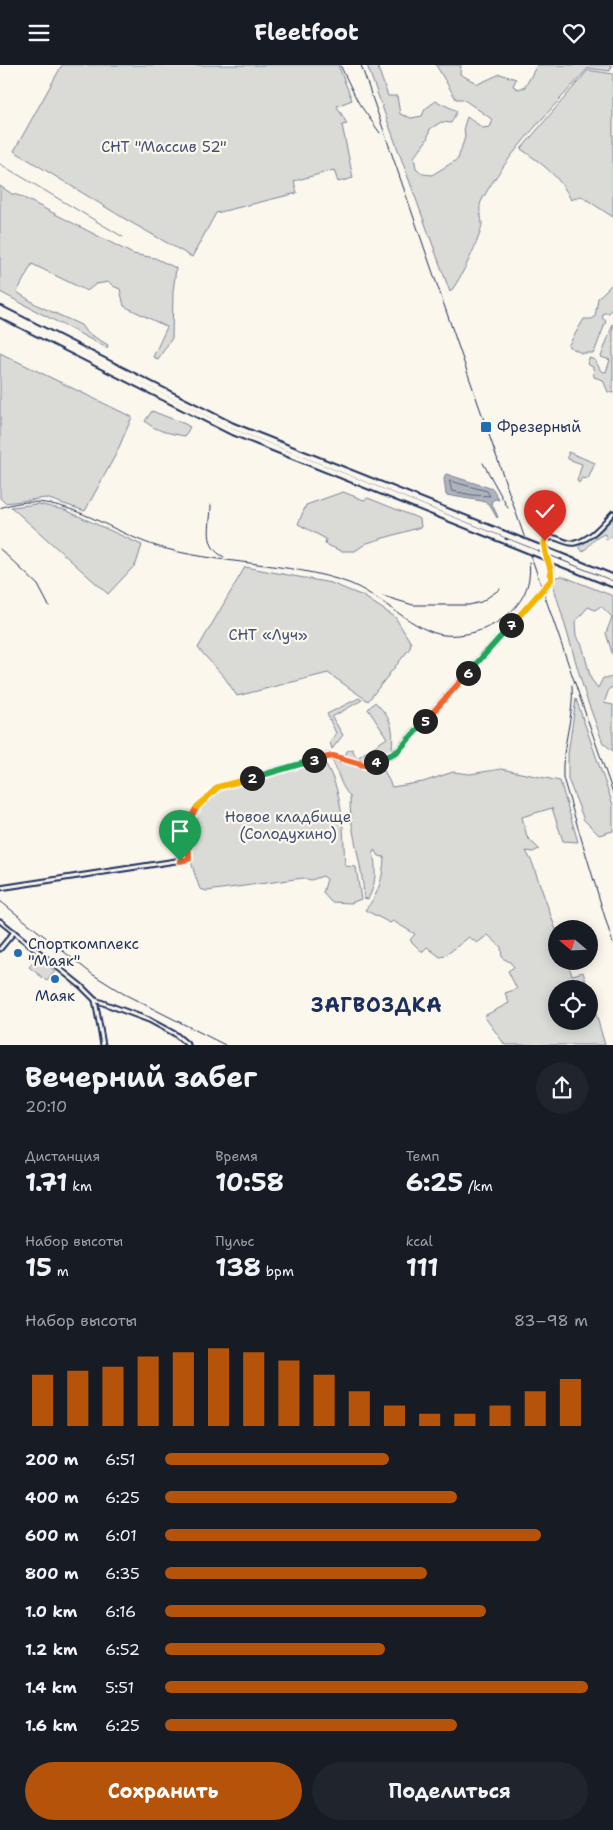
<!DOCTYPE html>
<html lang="ru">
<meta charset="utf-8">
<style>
body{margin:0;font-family:"Shantell Sans",sans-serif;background:#20242c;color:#f1f3f6;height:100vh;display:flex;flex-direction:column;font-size:19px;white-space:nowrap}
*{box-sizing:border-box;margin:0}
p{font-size:16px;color:#9ea1a6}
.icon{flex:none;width:28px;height:28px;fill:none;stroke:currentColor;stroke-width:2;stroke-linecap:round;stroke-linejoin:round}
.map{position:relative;height:980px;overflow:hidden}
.panel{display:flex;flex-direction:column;background:#171b24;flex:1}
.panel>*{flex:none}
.needle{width:32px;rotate:289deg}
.buttons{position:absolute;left:548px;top:855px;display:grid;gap:10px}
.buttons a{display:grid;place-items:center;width:50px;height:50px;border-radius:50%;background:#171b24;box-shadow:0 2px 12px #0003;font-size:25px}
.pin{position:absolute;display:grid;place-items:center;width:42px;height:42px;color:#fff;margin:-51px -21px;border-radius:50% 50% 50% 0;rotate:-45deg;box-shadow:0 0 5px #0007}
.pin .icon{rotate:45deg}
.km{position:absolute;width:25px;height:25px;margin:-12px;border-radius:50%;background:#222;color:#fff;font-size:14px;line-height:25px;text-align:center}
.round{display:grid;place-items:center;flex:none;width:52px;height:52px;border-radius:26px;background:#20242c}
.headline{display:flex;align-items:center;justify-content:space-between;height:85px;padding:0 25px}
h1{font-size:28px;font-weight:700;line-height:38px}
.stats{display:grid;grid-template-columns:repeat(3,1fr);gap:8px;height:85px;padding:5px 25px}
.stats div{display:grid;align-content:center}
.stats b{font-size:25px;font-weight:700}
.stats small{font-size:14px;font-weight:400}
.stats p{font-size:14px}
.chart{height:140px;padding:10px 25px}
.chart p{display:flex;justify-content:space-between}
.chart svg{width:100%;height:90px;margin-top:5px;stroke:#b45309;stroke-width:6}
.button{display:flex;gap:10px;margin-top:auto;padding:10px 25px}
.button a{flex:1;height:58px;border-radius:30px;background:#b45309;color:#fff;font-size:20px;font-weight:700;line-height:58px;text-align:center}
.button a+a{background:#20242c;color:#f1f3f6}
ul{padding:0 25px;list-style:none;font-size:16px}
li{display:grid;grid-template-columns:80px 60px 1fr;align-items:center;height:38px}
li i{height:12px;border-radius:6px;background:#b45309}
header{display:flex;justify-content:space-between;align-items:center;height:65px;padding:0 25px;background:#171b24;font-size:22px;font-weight:700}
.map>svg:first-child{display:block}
</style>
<header><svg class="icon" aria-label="menu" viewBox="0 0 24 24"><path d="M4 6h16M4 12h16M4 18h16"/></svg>Fleetfoot<svg class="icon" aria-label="heart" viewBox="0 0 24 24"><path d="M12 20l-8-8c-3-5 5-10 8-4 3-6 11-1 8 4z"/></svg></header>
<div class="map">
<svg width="613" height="980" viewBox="0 0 613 980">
<rect width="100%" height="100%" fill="#fbf7ec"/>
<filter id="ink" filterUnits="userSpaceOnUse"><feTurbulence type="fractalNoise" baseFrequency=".02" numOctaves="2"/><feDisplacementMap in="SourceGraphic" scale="10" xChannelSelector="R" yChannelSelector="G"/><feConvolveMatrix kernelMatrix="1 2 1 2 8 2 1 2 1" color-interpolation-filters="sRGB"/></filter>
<g filter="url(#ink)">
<!-- green -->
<g fill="#dadad7" stroke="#7a849a">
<polygon points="62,0 338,0 352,35 337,41 347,59 342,60 353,113 338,117 334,105 294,116 297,128 216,148 192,192 125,154 14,86"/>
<path d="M367 0H377L388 31H397L400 49 411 53 422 51 425 44 436 36 457 46 451 58 441 57 430 64 427 75 414 92 416 103 423 109 432 110 458 94 465 72 464 61 467 52 483 63 490 62 493 55 463 34H456L436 0H461L460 9 478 19 500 9 516 14 513 21 518 24 525 22 537 0H612L610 6 588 3C552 44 510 85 483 133 477 143 481 148 482 158 482 170 459 218 450 227Z"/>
<path d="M588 5 613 9V152L581 131 571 135C560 111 541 98 521 84Z"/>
<polygon points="0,121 12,129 20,131 133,189 155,193 176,203 173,227 172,273 158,294 153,292 167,262 124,241 120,224 113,221 109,217 96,219 87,226 32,199 17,227 37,240 81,260 86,267 108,280 107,283 0,227"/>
<polygon points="613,218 613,242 609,248 604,248 602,253 606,256 594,288 581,288 568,281 584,254 592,254 595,252 598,233"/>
<polygon points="613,259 613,328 608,327 603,315 594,312 593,302 587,299 589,293 595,295 601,306 606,307 610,295 601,292"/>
<polygon points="0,288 132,352 116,389 85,446 46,433 5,438 0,433"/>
<path d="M152 346 185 359 190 362 185 371C173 369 154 366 145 356Z"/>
<polygon points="568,387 595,398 588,414 582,413 579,418 577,416 582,399 568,394"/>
<polygon points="343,427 364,435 368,433 420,454 421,462 367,478 355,486 341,486 325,479 326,474 298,459 306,440"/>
<polygon points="38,439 65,445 142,480 136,499 108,529 11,442"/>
<path d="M613 453V471L606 475 605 469C595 472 590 480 583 487L579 482Z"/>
<polygon points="245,502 331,518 363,531 395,552 411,578 410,583 368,636 328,608 237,631 225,613 198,583"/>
<polygon points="562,511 613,531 613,591 606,568 612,552 601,541 595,545 588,542 575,557 576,571 582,580 591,614 598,623 603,613 610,613 613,610 613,622 609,624 604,638 613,640 613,686 603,678 586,632 555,526 553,518 556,512"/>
<polygon points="359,633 362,635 332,652 343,670 332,684 330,677 336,668 327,649"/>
<polygon points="576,634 613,740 613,766 599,770 584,755 568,714 568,689"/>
<path d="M375 637C392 654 394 663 392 685 371 697 364 698 340 691H345L347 686 352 684 357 693 387 673 368 644Z"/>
<path d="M331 694 364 701 381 699 392 722 423 717 453 707 470 709 501 704 560 716 578 777 563 776 552 743 522 752 527 772 539 784 533 787 526 786 532 797 556 865V896H567L572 910 583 907 588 924H556V956H589V925L605 980H505L484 951 509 938 505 928 517 924 508 906 514 902 510 897 502 893 501 882 488 870 477 878 469 872 445 891 440 892 427 882 422 887 410 875 415 869 393 856 390 858 365 845C379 830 383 812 384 792L379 791 376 786H373C376 803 377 818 368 834L364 833C363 799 349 766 350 731 339 720 339 706 331 694Z"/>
<path d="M323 695C344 725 343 766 345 801L356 802 361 834 351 838 331 837 323 828 327 814 323 811 311 815 303 813 207 826 200 824C183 779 181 751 223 722Z"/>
<polygon points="38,892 55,906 47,916 29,902"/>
</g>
<!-- water -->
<polygon fill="#afb3bb" stroke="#747e96" points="446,409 493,424 499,435 495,434 491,437 498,452 497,453 489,439 482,436 446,430 444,414"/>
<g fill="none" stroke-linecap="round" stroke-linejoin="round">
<!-- shore -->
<polygon stroke="#566483" stroke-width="1" points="450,416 487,426 490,431 472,430 452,426"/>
<!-- stream -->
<polyline stroke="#747e96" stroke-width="1" points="0,99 123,172"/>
<defs>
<g id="secondary">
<path d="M545 486V476C555 467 563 480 575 478 590 475 603 459 613 448"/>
<polyline points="0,823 189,794 188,757 192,748 218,722 327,691 364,699 378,697 394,689 551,515 551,502 547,492"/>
<polyline points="0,856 81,921 95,935 149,955 175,969 188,980"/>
<polyline points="0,884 14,867"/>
<polyline points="95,935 103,980"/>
</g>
<g id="highway">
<polyline points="0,244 232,361 506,470"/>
<polyline points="0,249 229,365 509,477"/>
<polyline points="559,491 613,513"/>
<polyline points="561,498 613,519"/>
</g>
</defs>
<!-- secondary casing -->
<use href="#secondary" stroke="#1b2f5e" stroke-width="7"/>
<!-- highway casing -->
<use href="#highway" stroke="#1b2f5e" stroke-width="9"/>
<!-- secondary -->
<use href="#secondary" stroke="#fbf7ec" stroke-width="3"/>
<!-- highway -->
<use href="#highway" stroke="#fbf7ec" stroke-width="5"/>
<!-- rail -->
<g stroke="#1b2f5e" stroke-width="1">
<polyline points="340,0 358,37 380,68"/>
<polyline points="361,0 613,728"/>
<polyline points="483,398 508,443"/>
<path d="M211 440C211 460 202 481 224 492"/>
<path d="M0 443C56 421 105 465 156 481 218 500 287 496 349 518 380 530 415 567 444 570 485 574 536 543 529 497"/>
<polyline points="0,484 38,520 49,541"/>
<polyline points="383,531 413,540 469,540 481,537 500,524"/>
<path d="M572 620C575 651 561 681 563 713L613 879"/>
<polyline points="0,836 92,909 124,929 225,980"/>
</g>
<defs>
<g id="highway-bridge">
<polyline points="506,470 559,491"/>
<polyline points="509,477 561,498"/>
</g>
</defs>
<!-- highway-bridge casing -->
<use href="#highway-bridge" stroke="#1b2f5e" stroke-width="9" stroke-linecap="butt"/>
<!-- highway-bridge -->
<use href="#highway-bridge" stroke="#fbf7ec" stroke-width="5"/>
</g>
</g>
<g fill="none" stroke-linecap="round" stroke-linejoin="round" filter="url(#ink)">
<defs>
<polyline id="split-1" points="180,796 189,794 188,757 197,742"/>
<polyline id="split-2" points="197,742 218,722 252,713"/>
<polyline id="split-3" points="252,713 314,695"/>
<polyline id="split-4" points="314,695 333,691 364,700 376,697"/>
<polyline id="split-5" points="376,697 398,686 425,656"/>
<polyline id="split-6" points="425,656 468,608"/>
<polyline id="split-7" points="468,608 511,560"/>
<polyline id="split-8" points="511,560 551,515 551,511"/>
<path id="split-9" d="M545 476C542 489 552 499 551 511"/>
</defs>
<!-- split-1 casing -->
<use href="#split-1" stroke="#fff" stroke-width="10"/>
<!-- split-2 casing -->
<use href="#split-2" stroke="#fff" stroke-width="10"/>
<!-- split-3 casing -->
<use href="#split-3" stroke="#fff" stroke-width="10"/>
<!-- split-4 casing -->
<use href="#split-4" stroke="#fff" stroke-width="10"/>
<!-- split-5 casing -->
<use href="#split-5" stroke="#fff" stroke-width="10"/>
<!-- split-6 casing -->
<use href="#split-6" stroke="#fff" stroke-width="10"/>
<!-- split-7 casing -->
<use href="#split-7" stroke="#fff" stroke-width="10"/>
<!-- split-8 casing -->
<use href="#split-8" stroke="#fff" stroke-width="10"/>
<!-- split-9 casing -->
<use href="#split-9" stroke="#fff" stroke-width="10"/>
<!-- split-1 -->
<use href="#split-1" stroke="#f0652b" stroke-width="6"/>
<!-- split-2 -->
<use href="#split-2" stroke="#f5b400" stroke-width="6"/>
<!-- split-3 -->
<use href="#split-3" stroke="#22a559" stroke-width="6"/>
<!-- split-4 -->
<use href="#split-4" stroke="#f0652b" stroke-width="6"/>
<!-- split-5 -->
<use href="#split-5" stroke="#22a559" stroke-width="6"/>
<!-- split-6 -->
<use href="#split-6" stroke="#f0652b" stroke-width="6"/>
<!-- split-7 -->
<use href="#split-7" stroke="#22a559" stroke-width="6"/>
<!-- split-8 -->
<use href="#split-8" stroke="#f5b400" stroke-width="6"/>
<!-- split-9 -->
<use href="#split-9" stroke="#f5b400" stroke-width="6"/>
</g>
<!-- markers -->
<g fill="#1f6fb2" stroke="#fbf7ec" stroke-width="2">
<rect x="480" y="356" width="12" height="12" rx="2.5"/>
<circle cx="18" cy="888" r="5"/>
<circle cx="55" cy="914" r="5"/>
</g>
<g text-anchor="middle" stroke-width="4.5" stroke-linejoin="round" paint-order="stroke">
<!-- park labels -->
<g font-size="15" fill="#415176" stroke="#fbf7ec">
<text x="164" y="87">СНТ "Массив 52"</text>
<text x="268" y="575">СНТ «Луч»</text>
<text x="288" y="757">Новое кладбище<tspan x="288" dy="17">(Солодухино)</tspan></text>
</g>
<!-- poi labels -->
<g font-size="15" fill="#1b2f5e" stroke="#fbf7ec" text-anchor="start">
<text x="497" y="367">Фрезерный</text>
<text x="28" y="884">Спорткомплекс<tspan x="28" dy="17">"Маяк"</tspan></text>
<text x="55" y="936" text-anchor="middle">Маяк</text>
</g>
<!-- district labels -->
<g font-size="20" font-weight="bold" letter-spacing="1" fill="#1b2f5e" stroke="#fbf7ec">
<text x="377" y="947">ЗАГВОЗДКА</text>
</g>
</g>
</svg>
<div class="buttons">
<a><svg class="needle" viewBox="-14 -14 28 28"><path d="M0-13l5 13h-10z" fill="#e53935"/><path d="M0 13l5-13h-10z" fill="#9ea1a6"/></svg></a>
<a><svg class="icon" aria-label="locate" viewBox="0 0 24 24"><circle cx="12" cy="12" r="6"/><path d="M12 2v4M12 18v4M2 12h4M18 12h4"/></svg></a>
</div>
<div class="pin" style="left:180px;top:796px;background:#1e9e55"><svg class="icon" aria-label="arrive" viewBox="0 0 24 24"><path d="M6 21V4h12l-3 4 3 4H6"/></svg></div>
<div class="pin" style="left:545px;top:476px;background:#d93025"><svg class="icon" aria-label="check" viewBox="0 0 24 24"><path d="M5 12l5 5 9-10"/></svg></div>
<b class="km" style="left:252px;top:713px">2</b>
<b class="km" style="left:314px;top:695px">3</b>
<b class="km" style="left:376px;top:697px">4</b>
<b class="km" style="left:425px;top:656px">5</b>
<b class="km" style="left:468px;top:608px">6</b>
<b class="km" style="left:511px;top:560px">7</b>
</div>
<section class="panel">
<div class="headline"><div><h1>Вечерний забег</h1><p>20:10</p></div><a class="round"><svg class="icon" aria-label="share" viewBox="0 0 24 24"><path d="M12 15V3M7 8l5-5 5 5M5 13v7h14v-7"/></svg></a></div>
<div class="stats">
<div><p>Дистанция</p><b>1.71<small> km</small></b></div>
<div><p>Время</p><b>10:58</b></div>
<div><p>Темп</p><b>6:25<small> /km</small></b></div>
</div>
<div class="stats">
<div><p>Набор высоты</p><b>15<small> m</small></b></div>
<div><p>Пульс</p><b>138<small> bpm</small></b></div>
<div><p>kcal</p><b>111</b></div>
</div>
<div class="chart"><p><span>Набор высоты</span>83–98 m</p>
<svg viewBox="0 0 160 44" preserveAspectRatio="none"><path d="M5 44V19M15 44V17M25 44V15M35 44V10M45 44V8M55 44V6M65 44V8M75 44V12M85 44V19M95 44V27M105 44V34M115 44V38M125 44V38M135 44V34M145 44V27M155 44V21"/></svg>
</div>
<ul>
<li><b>200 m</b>6:51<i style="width:53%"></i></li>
<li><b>400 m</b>6:25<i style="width:69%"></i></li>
<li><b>600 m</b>6:01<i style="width:89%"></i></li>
<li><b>800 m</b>6:35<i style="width:62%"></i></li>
<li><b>1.0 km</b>6:16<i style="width:76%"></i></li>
<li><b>1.2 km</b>6:52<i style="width:52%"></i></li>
<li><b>1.4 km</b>5:51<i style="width:100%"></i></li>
<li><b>1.6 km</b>6:25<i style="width:69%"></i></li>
</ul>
<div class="button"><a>Сохранить</a><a>Поделиться</a></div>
</section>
